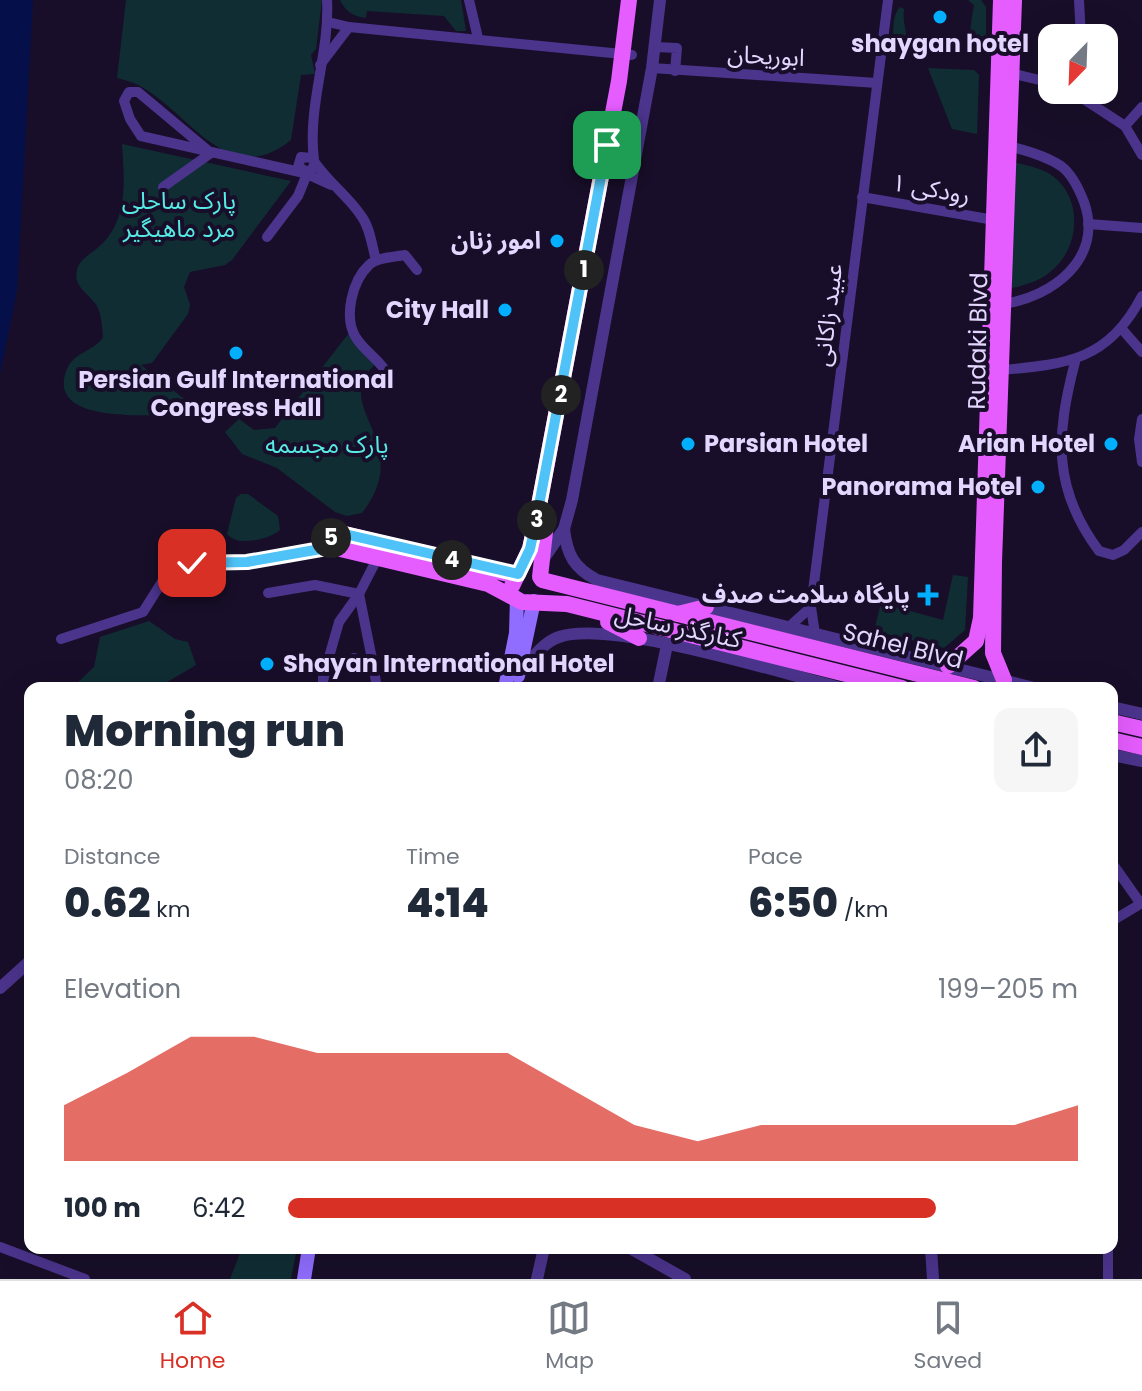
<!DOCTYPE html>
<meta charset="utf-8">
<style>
body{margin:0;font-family:Poppins,"Noto Sans Arabic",sans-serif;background:#f6f6f7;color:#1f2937;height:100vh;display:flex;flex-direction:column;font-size:30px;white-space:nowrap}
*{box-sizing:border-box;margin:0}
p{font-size:26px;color:#747a83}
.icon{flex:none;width:44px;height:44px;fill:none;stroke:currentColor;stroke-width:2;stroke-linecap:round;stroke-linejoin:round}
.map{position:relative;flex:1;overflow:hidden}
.side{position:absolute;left:24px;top:682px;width:1094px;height:572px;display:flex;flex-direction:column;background:#fff;border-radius:16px;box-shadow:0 8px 32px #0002}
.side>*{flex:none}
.needle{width:52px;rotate:203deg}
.tools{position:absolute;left:1038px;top:24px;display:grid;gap:16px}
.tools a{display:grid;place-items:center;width:80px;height:80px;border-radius:16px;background:#fff;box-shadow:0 8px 32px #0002;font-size:40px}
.pin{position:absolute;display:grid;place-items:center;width:68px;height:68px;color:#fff;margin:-34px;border-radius:16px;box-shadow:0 4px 12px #0006}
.km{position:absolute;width:40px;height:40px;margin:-20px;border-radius:50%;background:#222;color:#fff;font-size:22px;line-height:40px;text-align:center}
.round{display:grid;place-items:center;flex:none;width:84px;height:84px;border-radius:16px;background:#f6f6f7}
.overview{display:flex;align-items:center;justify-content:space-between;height:136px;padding:0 40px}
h1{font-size:44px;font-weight:800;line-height:60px}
.stats{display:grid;grid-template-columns:repeat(3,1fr);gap:12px;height:136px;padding:8px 40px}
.stats div{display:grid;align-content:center}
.stats b{font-size:40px;font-weight:800}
.stats small{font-size:22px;font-weight:400}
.stats p{font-size:22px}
.chart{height:224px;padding:16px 40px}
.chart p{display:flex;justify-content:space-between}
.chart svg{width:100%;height:144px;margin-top:8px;fill:#d93025;opacity:.7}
ul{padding:0 40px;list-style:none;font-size:26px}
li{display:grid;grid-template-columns:128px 96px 1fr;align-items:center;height:60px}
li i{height:20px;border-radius:10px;background:#d93025}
.tab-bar{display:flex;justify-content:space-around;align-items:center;height:112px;border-top:2px solid #e0e1e3;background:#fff;font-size:22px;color:#747a83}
.tab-bar a{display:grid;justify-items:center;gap:4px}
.tab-bar .current{color:#d93025}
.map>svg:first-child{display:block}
</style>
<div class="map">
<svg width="1142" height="1279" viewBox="0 0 1142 1279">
<rect width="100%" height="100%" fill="#180e29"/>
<!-- green -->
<g fill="#102d34">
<path d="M126 0H322L316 49 311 55 315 74 301 75 291 140C228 191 190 113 140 86 133 82 124 80 117 78Z"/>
<path d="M340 0H461L466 31H456L444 16 367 11 366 18C352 16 346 12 340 0Z"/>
<path d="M968 0H981L986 7V46L973 55C967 41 972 18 974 5Z"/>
<path d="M900 7 904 9C902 23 908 32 906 47L897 52C892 41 891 16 900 7Z"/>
<polygon points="928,68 974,70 979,75 977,134 952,129"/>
<path d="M122 144 291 181 232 260 225 265 190 272 184 287 190 305 188 314 152 363 141 365 188 402 179 415C150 414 44 425 67 369 74 352 95 351 103 337 102 327 102 316 97 306 90 294 73 288 77 270 79 259 94 252 102 244 129 217 124 178 122 144Z"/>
<path d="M1013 162C1027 166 1043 168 1054 177 1084 201 1079 250 1050 272 1038 282 1024 285 1009 289Z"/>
<path d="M349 333 377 363C326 405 418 442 362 513L347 516 335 512 277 468 242 454 225 432 239 419 254 430 275 428Z"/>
<path d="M241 494H248L278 516 280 530C268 540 237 547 227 534L236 498Z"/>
<polygon points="953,575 968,577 965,630 944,648 874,631 881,603 943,620"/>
<polygon points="149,621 175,639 188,642 196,665 157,688 72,688 94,667 100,637"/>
<polygon points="242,1248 297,1248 291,1279 230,1279"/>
</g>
<!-- water -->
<polygon fill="#05104a" points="0,0 33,0 17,291 0,374"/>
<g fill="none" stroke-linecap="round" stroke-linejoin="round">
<!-- minor -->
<g stroke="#4b348c" stroke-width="10">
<polyline points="469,0 478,38"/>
<polyline points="1079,0 1081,38"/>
<polyline points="328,22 349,27 632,55"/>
<polyline points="655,47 677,48 675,71"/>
<polyline points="320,65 349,27"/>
<polyline points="652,68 877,83"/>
<polyline points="1010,73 1052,83"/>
<polyline points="1070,90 1125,126 1142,155"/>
<polyline points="1125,126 1142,107"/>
<polyline points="211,153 138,92 129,92 124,101 130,119 141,136 304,173"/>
<path d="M314 160C307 106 330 53 327 0"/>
<path d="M315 163 310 173 298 167 301 157 312 158C326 181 348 195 362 217 370 228 372 246 376 260"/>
<polyline points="163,187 211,153"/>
<polyline points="862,197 994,220"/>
<polyline points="1088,224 1142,228"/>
<polyline points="267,237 298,196 307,174 331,185"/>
<path d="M1003 304C1053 297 1104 258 1084 202 1079 189 1072 174 1061 166 1046 156 1025 150 1008 146"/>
<polyline points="1121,328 1142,352"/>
<path d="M1075 362C1056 435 1052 488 1099 551L1113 555 1124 550 1142 532"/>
<path d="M1002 370C1067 364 1108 361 1142 296"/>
<path d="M388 375C380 359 364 352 355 336 344 316 352 281 369 265 377 257 395 257 405 255L417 270"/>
<polyline points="1142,419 1139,439 1142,462"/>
<polyline points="268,593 315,585 359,594"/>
<polyline points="359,594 373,664"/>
<polyline points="789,627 811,607"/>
<polyline points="815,634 811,607 888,0"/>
<polyline points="61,639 143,612 167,574 179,564 247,562 332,547"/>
<polyline points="323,678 339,622 359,594 378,557"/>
<polyline points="323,687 323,678 354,658 373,664 377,688"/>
<polyline points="1112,863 1141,904"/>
<polyline points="1112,921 1142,903"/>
<polyline points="0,1247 85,1279"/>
<polyline points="1108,1248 1108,1279"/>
</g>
<!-- tertiary -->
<g stroke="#4b348c" stroke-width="12">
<path d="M564 529C567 555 574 568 597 580L1034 688"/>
<polyline points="542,561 564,529 572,500 652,68 660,0"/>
<path d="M519 674C530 661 543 642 559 637 611 619 781 673 841 688"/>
<polyline points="658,688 667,645"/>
<polyline points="1112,707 1142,714"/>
<polyline points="1112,755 1142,761"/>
<polyline points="0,988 30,961"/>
<polyline points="630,1248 685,1279"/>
<polyline points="931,1248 933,1279"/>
<polyline points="537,1279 544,1248"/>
</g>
<!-- secondary -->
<g stroke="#906dff" stroke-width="14">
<polyline points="518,676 534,601"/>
<polyline points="505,688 516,633 517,598"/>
<polyline points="304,1279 309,1248"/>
</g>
<!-- primary -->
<g stroke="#e55dff" stroke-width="16">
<polyline points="516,576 336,532 330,540 332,547 488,584 522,602 567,604 902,688"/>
<polyline points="540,577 546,523"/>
<polyline points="542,580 974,688"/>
<polyline points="512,586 530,549 536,521 619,81 629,0"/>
<polyline points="678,614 706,607"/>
<polyline points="608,622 639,638"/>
<polyline points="948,666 976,641 981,618 1001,0"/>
<polyline points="1004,680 993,653 994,562 1014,0"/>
<polyline points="1112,722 1142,729"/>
<polyline points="1112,740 1142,747"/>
</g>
</g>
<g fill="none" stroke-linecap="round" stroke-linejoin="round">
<defs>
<polyline id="route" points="192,563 247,562 332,547 330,540 336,532 518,574 530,549 536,521 607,145"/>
</defs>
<!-- route casing -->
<use href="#route" stroke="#fff" stroke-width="16"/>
<!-- route -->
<use href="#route" stroke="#4fc3f7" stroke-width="10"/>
</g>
<!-- markers -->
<g fill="#02afff" stroke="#180e29" stroke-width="3">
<circle cx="940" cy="17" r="8"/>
<circle cx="557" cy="241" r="8"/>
<circle cx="505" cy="310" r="8"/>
<circle cx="236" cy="353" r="8"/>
<circle cx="688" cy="444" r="8"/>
<circle cx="1111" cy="444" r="8"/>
<circle cx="1038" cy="487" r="8"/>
<path d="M924 583h8v8h8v8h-8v8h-8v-8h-8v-8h8z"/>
<circle cx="267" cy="664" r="8"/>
</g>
<g text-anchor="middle" stroke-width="8" stroke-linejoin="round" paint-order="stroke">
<!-- poi labels -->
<g font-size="24" font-weight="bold" fill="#e3d6ff" stroke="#180e29" text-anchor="end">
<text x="940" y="52" text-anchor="middle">shaygan hotel</text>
<text x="541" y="249">امور زنان</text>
<text x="489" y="318">City Hall</text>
<text x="236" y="388" text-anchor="middle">Persian Gulf International<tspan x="236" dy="28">Congress Hall</tspan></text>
<text x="704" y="452" text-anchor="start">Parsian Hotel</text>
<text x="1095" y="452">Arian Hotel</text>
<text x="1022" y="495">Panorama Hotel</text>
<text x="910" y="603">پایگاه سلامت صدف</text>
<text x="283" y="672" text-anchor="start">Shayan International Hotel</text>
</g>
<!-- street labels -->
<g font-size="24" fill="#e3d6ff" stroke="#180e29">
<text transform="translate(766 56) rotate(3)" y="8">ابوریحان</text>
<text transform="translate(931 189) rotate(10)" y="8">رودکی ۱</text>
<text transform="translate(828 315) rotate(-83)" y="8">عبید زاکانی</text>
<text transform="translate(978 341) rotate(-89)" y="8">Rudaki Blvd</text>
<text transform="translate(678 627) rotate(12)" y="8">کنارگذر ساحل</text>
<text transform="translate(903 646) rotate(14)" y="8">Sahel Blvd</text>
</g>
<!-- park labels -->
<g font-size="24" fill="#56ebe5" stroke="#180e29">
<text x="179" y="209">پارک ساحلی<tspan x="179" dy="28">مرد ماهیگیر</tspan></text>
<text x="327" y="453">پارک مجسمه</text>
</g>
</g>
</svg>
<div class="tools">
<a><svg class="needle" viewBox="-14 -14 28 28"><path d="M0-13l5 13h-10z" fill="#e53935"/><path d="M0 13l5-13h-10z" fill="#747a83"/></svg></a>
</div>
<div class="pin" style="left:607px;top:145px;background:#1e9e55"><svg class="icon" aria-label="arrive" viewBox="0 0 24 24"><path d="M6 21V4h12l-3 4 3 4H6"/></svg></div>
<div class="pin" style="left:192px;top:563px;background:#d93025"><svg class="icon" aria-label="check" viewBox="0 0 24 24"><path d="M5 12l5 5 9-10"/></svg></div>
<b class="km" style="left:584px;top:270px">1</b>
<b class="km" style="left:561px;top:395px">2</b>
<b class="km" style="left:537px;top:520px">3</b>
<b class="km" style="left:452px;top:560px">4</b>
<b class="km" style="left:331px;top:538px">5</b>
<section class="side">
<div class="overview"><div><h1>Morning run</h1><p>08:20</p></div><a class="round"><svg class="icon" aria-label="share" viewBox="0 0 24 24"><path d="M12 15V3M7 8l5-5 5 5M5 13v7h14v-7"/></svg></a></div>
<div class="stats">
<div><p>Distance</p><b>0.62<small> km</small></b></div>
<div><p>Time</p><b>4:14</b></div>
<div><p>Pace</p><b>6:50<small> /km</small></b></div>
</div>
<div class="chart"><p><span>Elevation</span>199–205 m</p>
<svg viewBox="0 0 160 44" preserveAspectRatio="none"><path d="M0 44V27L10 17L20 6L30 6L40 11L50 11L60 11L70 11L80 22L90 33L100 38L110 33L120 33L130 33L140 33L150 33L160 27V44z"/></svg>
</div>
<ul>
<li><b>100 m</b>6:42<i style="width:82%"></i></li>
</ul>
</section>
</div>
<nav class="tab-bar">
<a class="current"><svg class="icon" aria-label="home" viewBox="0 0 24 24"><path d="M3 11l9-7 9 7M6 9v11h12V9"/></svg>Home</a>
<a><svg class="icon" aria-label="map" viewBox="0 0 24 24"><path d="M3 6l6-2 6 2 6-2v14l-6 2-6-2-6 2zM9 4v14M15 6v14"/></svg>Map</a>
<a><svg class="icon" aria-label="saved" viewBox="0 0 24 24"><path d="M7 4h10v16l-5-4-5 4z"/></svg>Saved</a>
</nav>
